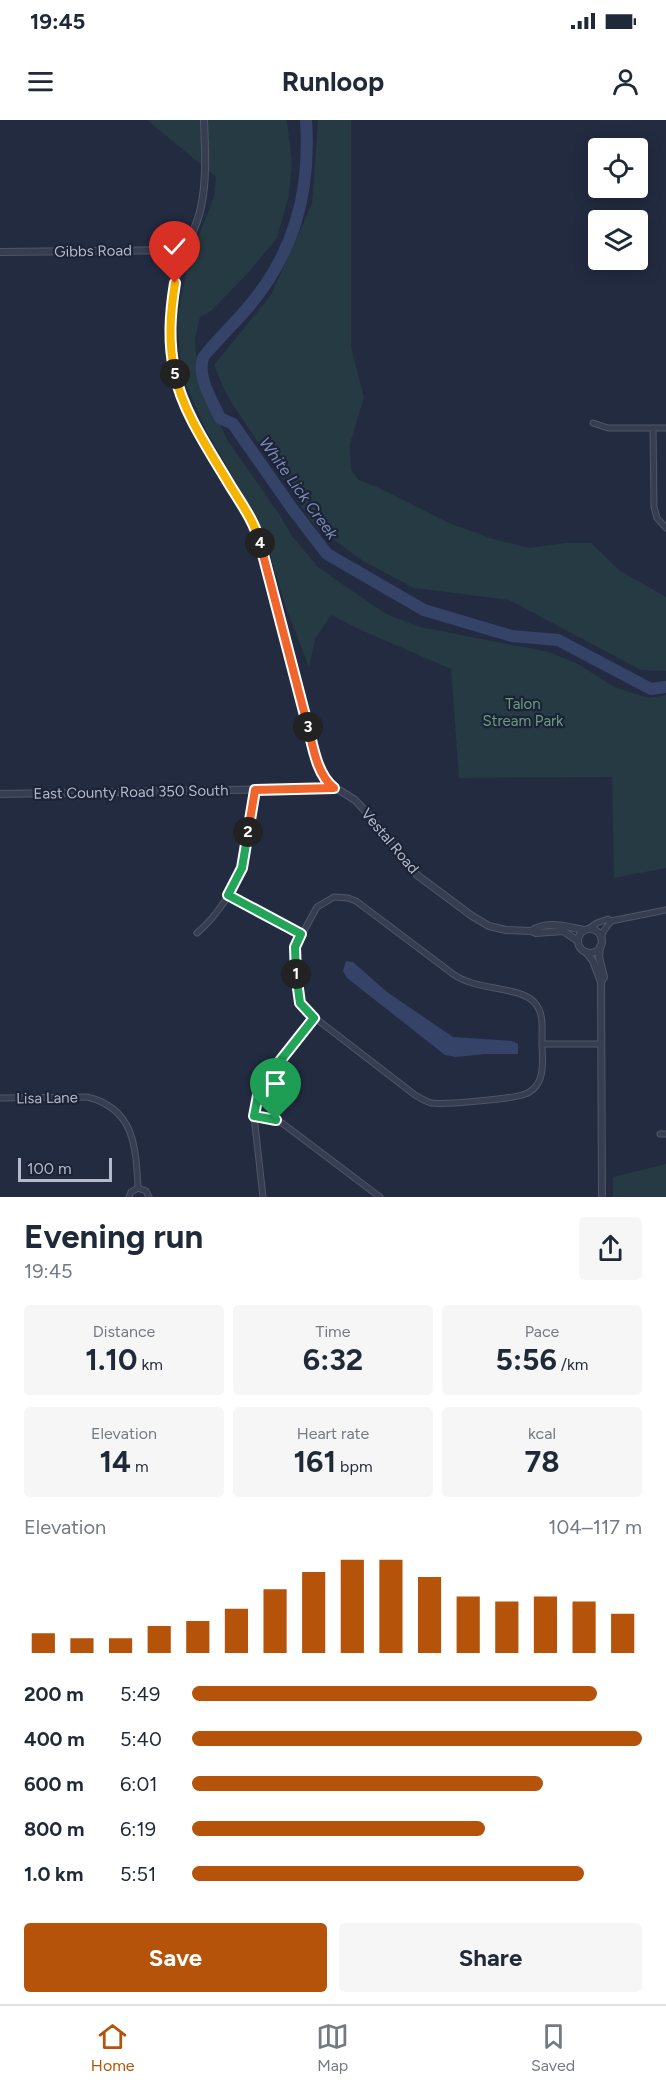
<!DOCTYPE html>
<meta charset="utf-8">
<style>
body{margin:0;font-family:Figtree,sans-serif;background:#f6f6f7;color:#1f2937;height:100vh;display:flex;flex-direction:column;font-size:22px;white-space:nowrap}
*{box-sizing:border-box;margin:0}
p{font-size:20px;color:#747a83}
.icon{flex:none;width:33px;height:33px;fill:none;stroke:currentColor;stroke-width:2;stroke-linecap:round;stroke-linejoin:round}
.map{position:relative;height:1077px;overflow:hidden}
.drawer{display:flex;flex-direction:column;background:#fff;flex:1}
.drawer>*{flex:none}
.buttons{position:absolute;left:588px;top:18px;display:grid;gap:12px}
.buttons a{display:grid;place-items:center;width:60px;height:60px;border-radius:6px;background:#fff;box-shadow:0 3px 15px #0003;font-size:30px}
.scale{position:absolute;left:18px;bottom:15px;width:94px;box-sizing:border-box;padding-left:6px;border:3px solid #b4b9cb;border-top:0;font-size:16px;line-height:21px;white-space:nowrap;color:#b4b9cb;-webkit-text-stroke:4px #1c2336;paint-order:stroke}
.pin{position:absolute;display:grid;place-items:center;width:51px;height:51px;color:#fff;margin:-62px -26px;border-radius:50% 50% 50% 0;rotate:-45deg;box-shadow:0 0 6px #0007}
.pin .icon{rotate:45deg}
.km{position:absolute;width:30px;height:30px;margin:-15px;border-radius:50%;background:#222;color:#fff;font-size:16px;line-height:30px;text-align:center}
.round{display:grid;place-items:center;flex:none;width:63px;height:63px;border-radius:6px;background:#f6f6f7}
.summary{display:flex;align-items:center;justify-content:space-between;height:102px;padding:0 24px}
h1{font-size:33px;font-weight:700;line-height:45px}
.figures{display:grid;grid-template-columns:repeat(3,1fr);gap:9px;height:102px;padding:6px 24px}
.figures div{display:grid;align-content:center;border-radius:6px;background:#f6f6f7;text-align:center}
.figures b{font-size:30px;font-weight:700}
.figures small{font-size:16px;font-weight:400}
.figures p{font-size:16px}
.chart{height:168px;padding:12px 24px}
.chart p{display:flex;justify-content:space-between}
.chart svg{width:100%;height:108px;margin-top:6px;stroke:#b45309;stroke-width:6}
.action{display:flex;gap:12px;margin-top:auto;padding:12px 24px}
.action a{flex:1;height:69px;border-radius:6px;background:#b45309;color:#fff;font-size:24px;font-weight:700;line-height:69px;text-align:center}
.action a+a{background:#f6f6f7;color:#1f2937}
ul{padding:0 24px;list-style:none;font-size:20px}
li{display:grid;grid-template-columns:96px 72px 1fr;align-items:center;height:45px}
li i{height:15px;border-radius:8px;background:#b45309}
.status{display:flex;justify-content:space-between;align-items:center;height:42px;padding:0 30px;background:#fff;direction:ltr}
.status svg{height:16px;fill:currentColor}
header{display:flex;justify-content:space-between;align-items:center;height:78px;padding:0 24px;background:#fff;font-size:27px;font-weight:700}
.dock{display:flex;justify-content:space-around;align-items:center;height:84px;border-top:2px solid #e0e1e3;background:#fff;font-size:16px;color:#747a83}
.dock a{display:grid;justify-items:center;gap:3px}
.dock .current{color:#b45309}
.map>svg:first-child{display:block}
</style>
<div class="status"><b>19:45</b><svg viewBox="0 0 49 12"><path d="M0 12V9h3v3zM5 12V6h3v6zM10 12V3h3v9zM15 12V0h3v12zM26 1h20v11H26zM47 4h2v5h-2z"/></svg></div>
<header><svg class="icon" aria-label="menu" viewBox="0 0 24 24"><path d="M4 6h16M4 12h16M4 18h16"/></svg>Runloop<svg class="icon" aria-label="person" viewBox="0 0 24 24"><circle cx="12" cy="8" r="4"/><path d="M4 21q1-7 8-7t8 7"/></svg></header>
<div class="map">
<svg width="666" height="1077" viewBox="0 0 666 1077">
<rect width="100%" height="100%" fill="#232b41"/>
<!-- green -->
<g fill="#253a42">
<polygon points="147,0 287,0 292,44 289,75 277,118 247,154 211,191 200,197 195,219 198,259 228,321 279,394 292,416 319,448 386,494 420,507 549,532 578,544 614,567 649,578 666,575 666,748 614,758 612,657 459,658 451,549 363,511 331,495 315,519 309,547 286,488 263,411 204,306 182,255 177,199 189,140 214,77 216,57"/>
<polygon points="318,0 351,0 351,227 364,277 350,324 351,350 359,360 379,368 449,403 493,419 529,428 565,423 591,423 619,450 666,477 666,551 641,550 509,480 414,468 363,441 315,406 235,288 224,269 214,245 271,175 312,84"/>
<polygon points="666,1044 666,1077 613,1077 613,1057"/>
</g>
<!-- water -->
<polygon fill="#364369" points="346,841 353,842 387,872 453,917 512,921 518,924 518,934 485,934 456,937 445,935 347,858 343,851"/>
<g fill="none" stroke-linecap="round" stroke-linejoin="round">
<!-- river -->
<path stroke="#364369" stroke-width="12" d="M306 0C311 73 294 135 245 191 239 198 204 234 203 238 197 258 212 280 220 298L233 304 291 387 327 434 424 490 512 516 558 520 651 569 666 567"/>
<defs>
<g id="minor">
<polyline points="593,303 608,308 666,308"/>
<polyline points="653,308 654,387 657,398 666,408"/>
<polyline points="228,775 301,814"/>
<path d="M334 777 348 778 356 781 453 854C476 871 519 866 534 882 544 892 542 907 542 921 542 935 545 953 537 965 533 970 528 974 522 975 508 979 444 985 431 983 425 981 420 978 415 975L306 891 298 875 295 827 317 787Z"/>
<polyline points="588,809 597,803 608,799 611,801 666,790"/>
<path d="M197 813C217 796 235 769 243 743 250 720 251 694 255 670"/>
<polyline points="601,819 603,812 611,801"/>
<polyline points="542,924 601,924"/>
<path d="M0 978 87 977C134 988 136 1026 138 1068"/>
<polyline points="254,996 282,1003 380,1077"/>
<polyline points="660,1014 666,1014"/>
<polyline points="129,1077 131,1072 138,1068 146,1071 149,1077"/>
<polyline points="263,1077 254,996 258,975 265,960 314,898"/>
</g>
<g id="tertiary">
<path d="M204 0C205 28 207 59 201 87 198 103 190 118 184 133 168 174 166 217 176 259 181 281 194 301 205 321 223 351 241 380 257 412L315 635 328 663 355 680 370 696 417 755 472 796 489 806 506 810 531 811 536 813 563 811 578 821"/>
<polyline points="0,132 185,130"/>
<polyline points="0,674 334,668"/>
<circle cx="590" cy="821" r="12"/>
<path d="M531 811C548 800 567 807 584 810"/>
<polyline points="600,827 599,837 604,857 601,862 602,1077"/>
<polyline points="586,832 593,841 601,862"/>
</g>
</defs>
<!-- minor casing -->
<use href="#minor" stroke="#4f5668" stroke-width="7"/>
<!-- tertiary casing -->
<use href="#tertiary" stroke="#4f5668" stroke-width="8"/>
<!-- minor -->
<use href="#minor" stroke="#373e51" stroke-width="5"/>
<!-- tertiary -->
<use href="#tertiary" stroke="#373e51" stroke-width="6"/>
</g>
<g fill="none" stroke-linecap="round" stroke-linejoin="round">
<defs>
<polyline id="split-1" points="276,1000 254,996 258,975 265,960 314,898 300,883 296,854"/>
<polyline id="split-2" points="248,712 242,748 228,775 301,814 295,827 296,854"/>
<path id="split-3" d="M248 712 255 670 334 668C317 655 313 627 308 607"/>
<polyline id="split-4" points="260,423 308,607"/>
<path id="split-5" d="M175 254C182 290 209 330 228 362 240 382 254 400 260 423"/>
<path id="split-6" d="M175 163C170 194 168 223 175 254"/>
</defs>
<!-- split-1 casing -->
<use href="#split-1" stroke="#fff" stroke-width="12"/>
<!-- split-2 casing -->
<use href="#split-2" stroke="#fff" stroke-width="12"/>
<!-- split-3 casing -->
<use href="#split-3" stroke="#fff" stroke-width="12"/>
<!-- split-4 casing -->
<use href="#split-4" stroke="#fff" stroke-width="12"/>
<!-- split-5 casing -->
<use href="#split-5" stroke="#fff" stroke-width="12"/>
<!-- split-6 casing -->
<use href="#split-6" stroke="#fff" stroke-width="12"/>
<!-- split-1 -->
<use href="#split-1" stroke="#22a559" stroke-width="8"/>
<!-- split-2 -->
<use href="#split-2" stroke="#22a559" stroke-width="8"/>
<!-- split-3 -->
<use href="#split-3" stroke="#f0652b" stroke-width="8"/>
<!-- split-4 -->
<use href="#split-4" stroke="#f0652b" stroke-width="8"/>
<!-- split-5 -->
<use href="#split-5" stroke="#f5b400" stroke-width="8"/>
<!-- split-6 -->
<use href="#split-6" stroke="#f5b400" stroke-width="8"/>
</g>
<g text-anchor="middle" stroke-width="4.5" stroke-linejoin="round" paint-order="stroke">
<!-- street labels -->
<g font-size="15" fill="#b4b9cb" stroke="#1c2336">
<text transform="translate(93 131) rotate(-1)" y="5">Gibbs Road</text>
<text transform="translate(131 672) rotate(-1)" y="5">East County Road 350 South</text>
<text transform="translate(390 721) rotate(50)" y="5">Vestal Road</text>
<text transform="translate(47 978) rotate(-1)" y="5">Lisa Lane</text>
</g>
<!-- park labels -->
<g font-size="15" fill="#699e7d" stroke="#1c2336">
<text x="523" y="589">Talon<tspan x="523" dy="17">Stream Park</tspan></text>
</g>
<!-- water labels -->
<g font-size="16" font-style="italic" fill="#7a8ab5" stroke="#1c2336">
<text transform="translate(299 368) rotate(54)" y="6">White Lick Creek</text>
</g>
</g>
</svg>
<div class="buttons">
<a><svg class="icon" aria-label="locate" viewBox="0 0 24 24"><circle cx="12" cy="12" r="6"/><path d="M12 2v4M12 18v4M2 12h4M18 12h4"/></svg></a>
<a><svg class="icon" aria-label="layers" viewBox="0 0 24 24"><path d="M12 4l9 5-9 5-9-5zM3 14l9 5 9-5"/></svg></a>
</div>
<div class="scale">100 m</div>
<div class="pin" style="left:276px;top:1000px;background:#1e9e55"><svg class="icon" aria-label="arrive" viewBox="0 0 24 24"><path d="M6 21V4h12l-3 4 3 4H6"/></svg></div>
<div class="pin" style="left:175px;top:163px;background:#d93025"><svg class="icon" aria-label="check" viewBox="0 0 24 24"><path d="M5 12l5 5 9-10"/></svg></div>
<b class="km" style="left:296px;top:854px">1</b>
<b class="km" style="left:248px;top:712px">2</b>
<b class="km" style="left:308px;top:607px">3</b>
<b class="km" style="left:260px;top:423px">4</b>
<b class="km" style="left:175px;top:254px">5</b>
</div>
<section class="drawer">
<div class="summary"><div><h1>Evening run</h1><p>19:45</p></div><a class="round"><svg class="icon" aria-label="share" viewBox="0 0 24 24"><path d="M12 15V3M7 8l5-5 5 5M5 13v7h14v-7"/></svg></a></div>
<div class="figures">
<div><p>Distance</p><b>1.10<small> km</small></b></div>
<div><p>Time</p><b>6:32</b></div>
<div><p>Pace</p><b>5:56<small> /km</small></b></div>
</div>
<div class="figures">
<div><p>Elevation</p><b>14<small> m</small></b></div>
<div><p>Heart rate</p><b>161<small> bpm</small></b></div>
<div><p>kcal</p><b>78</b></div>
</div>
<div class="chart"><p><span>Elevation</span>104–117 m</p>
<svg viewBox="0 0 160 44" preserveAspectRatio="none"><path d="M5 44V36M15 44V38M25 44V38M35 44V33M45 44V31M55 44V26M65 44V18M75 44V11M85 44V6M95 44V6M105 44V13M115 44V21M125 44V23M135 44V21M145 44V23M155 44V28"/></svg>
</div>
<ul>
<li><b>200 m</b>5:49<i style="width:90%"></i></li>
<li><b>400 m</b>5:40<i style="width:100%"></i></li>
<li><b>600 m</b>6:01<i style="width:78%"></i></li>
<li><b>800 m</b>6:19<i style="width:65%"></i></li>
<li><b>1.0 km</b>5:51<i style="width:87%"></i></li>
</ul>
<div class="action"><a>Save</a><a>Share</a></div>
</section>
<nav class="dock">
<a class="current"><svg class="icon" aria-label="home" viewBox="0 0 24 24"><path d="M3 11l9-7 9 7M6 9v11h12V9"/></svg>Home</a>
<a><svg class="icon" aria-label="map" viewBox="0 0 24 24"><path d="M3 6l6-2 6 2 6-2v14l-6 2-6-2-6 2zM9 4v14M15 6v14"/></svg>Map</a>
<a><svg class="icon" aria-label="saved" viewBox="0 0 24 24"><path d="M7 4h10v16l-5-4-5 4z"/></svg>Saved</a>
</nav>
